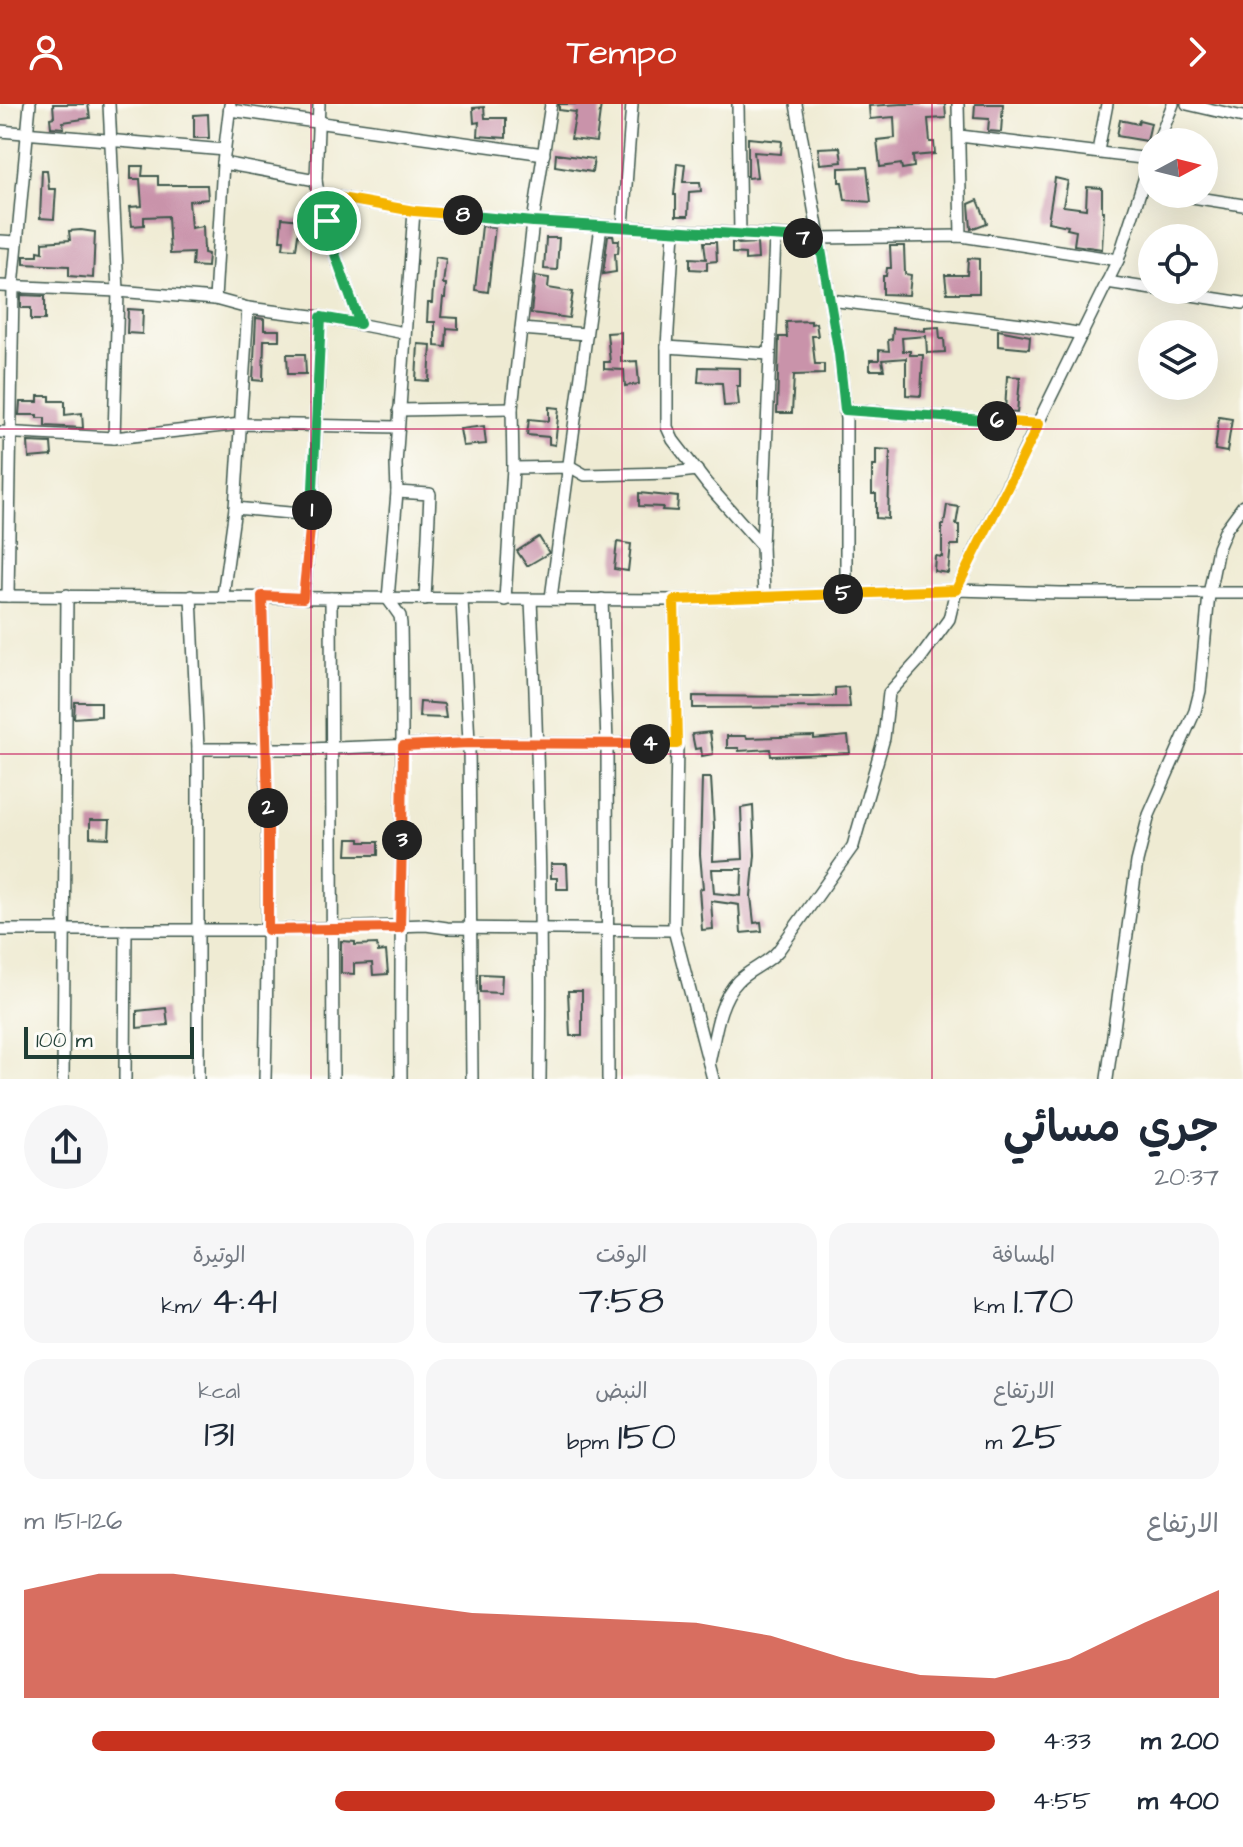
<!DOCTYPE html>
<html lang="ar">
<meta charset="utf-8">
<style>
body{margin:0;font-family:"Architects Daughter","Playpen Sans Arabic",sans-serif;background:#f6f6f7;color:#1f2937;direction:rtl;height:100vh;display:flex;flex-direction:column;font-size:30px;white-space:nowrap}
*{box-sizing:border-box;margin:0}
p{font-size:26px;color:#747a83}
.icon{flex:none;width:44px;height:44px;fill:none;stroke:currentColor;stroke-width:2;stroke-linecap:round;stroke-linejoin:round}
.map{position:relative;height:975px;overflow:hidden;direction:ltr}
.panel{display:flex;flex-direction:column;background:#fff;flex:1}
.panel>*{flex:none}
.needle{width:52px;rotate:83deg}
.buttons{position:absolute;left:1138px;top:24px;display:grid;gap:16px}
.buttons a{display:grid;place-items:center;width:80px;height:80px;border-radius:50%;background:#fff;box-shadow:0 8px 32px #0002;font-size:40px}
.scale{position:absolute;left:24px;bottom:20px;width:170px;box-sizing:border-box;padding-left:8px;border:4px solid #1f3d34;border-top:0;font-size:22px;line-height:28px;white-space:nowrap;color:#1f3d34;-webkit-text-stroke:6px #fdfcf7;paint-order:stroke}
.pin{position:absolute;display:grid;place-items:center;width:68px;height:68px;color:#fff;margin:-34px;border:4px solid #fff;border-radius:50%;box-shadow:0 2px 8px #0007}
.km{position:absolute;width:40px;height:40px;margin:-20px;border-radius:50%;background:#222;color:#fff;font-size:22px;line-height:40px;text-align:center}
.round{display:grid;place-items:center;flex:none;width:84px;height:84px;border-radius:42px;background:#f6f6f7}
.headline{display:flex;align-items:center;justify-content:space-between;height:136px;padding:0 24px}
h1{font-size:44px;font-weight:600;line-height:60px}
.metrics{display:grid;grid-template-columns:repeat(3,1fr);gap:12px;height:136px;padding:8px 24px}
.metrics div{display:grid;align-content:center;border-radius:20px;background:#f6f6f7;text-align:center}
.metrics b{font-size:40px;font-weight:600}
.metrics small{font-size:22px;font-weight:400}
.metrics p{font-size:22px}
.chart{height:224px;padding:16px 24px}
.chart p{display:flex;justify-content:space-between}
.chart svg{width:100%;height:144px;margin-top:8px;fill:#c8321e;opacity:.7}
ul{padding:0 24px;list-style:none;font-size:26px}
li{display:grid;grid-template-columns:128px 96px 1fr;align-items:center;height:60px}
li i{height:20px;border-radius:10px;background:#c8321e}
header{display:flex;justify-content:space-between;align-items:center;height:104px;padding:0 24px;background:#c8321e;color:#fff;font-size:36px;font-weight:600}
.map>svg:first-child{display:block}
</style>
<header><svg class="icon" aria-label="forward" viewBox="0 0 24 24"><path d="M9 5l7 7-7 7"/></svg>Tempo<svg class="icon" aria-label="person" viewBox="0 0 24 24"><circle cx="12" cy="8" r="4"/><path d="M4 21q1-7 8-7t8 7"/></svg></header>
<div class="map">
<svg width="1243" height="975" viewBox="0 0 1243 975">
<rect width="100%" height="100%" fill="#fdfcf7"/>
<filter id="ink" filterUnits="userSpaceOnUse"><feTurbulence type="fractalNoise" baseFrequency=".0125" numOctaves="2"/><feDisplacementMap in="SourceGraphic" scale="16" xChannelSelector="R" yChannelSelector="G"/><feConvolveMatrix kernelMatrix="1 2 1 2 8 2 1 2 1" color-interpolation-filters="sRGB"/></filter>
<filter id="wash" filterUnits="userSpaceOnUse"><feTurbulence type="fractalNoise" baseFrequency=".006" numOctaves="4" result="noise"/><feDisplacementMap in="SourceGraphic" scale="32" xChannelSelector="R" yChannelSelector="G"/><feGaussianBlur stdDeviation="1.8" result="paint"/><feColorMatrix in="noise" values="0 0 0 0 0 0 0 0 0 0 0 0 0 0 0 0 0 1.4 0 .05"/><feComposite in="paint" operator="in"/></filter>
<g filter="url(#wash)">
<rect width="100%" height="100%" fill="#efebd3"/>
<g id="blocks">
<!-- building -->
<g fill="#c993aa" fill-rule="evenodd">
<polygon points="53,0 88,0 90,14 63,18 64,24 51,23 50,14 54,13"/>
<polygon points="559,0 601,0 596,38 571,35 576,8 559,6"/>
<polygon points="901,0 945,0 946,14 928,15 930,38 934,38 935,50 913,52 914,63 902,65 901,60 880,63 877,36 895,34 894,13 870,15 869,2"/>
<polygon points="975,0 1003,0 1001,28 988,27 989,15 974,14"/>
<polygon points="484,3 485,14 506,14 506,34 478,32 479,18 474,19 473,4"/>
<polygon points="208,10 209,34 194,34 194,11"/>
<polygon points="1120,16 1138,20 1139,16 1151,19 1147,37 1117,32"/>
<polygon points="748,34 782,37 781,50 754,48 757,73 748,74"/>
<polygon points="840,43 842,58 820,60 818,44"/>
<polygon points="556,50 594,55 592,68 555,62"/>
<polygon points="677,59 685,60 683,78 700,78 701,87 689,88 688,112 676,112 676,91 674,91"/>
<polygon points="131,62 143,62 142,72 158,72 158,81 207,81 208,95 189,97 191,124 203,122 204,149 208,150 207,163 192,162 193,149 170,150 168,112 144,113 144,121 132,122 130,103 142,102 140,75 131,75"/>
<polygon points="867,63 871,98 845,96 842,78 839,78 839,64"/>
<polygon points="42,66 47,66 49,85 56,85 54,115 40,114"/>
<polygon points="1055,74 1068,77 1063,102 1086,105 1087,83 1102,84 1102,107 1104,107 1102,145 1074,141 1076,127 1067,125 1068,122 1048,118"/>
<polygon points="978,96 987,119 971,125 969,100"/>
<polygon points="282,114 300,116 296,145 283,144 284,136 280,136"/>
<polygon points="482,122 495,123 488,188 475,186"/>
<polygon points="81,126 95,128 93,174 69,172 69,162 24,160 24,152 38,152 38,147 43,148 43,138 70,136 69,127"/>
<polygon points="608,131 613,131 614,136 619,136 618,149 615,149 616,168 603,170"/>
<polygon points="546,134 559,134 557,166 544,165"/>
<polygon points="704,138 716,138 717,157 707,158 707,166 690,165 690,154 706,155"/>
<polygon points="732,138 739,140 757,139 758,155 745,156 745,150 732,149"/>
<polygon points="890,142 904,142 905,170 911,171 909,191 883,190 883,172 886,172 887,164 891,164"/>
<polygon points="435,153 446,155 443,180 446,180 445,194 443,194 441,213 458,214 458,225 447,224 446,243 435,242 435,218 427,218 428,199 432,199"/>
<polygon points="968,154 979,155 979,189 947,189 945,171 967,171"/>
<polygon points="535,172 549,174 548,184 573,188 569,214 531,209"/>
<polygon points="21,191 45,192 45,216 31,216 31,204 21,204"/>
<polygon points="128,205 143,206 142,230 127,229"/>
<polygon points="256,214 264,215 264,226 279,226 279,236 264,236 263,277 253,276"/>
<polygon points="811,217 811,220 816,219 818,232 812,232 815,260 824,260 824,270 794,271 792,309 777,309 779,233 787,233 786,218"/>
<polygon points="939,223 940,235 944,235 945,248 927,249 926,232 902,234 903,247 910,247 910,251 923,251 921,292 906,291 906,254 882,256 884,266 870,266 870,256 879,256 879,246 889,247 888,236 892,235 893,224 925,227 925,224"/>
<polygon points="998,226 1030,232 1029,245 998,242"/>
<polygon points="621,228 621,258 637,257 639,280 625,282 624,266 604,265 604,258 610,258 607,229"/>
<polygon points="418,240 431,241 429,277 416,276"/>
<polygon points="287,250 305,250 306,270 288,270"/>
<polygon points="699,263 740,264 740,282 737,282 739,301 724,302 722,279 698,278"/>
<polygon points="1007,272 1020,273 1017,309 1005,308"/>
<polygon points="38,292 50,292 50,297 65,297 65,311 82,309 83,324 45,322 45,314 37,314 37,311 19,311 20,298 38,298"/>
<polygon points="549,303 559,304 555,341 549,340 549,333 527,331 529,315 549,317"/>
<polygon points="1219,313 1232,315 1227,348 1215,346"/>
<polygon points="484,322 486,340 463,342 460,325"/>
<polygon points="28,338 51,339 52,352 29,354"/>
<polygon points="876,345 890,346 888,415 876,414 876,390 872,390 872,362 876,362"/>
<polygon points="639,389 678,393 677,407 662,406 663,403 639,402"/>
<polygon points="947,401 959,403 956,421 959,421 959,441 951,441 948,469 934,467 935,452 942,453 942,421 944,421"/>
<polygon points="539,433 549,449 527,462 517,447"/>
<polygon points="617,438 631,440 628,467 614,465"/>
<polygon points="848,583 850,603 693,604 693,592 813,593 835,592 835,584"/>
<polygon points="75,598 101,598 101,612 74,614"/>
<polygon points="420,598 444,600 446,614 419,613"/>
<polygon points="710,628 713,650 702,652 701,644 695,645 692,630"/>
<polygon points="727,632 746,632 747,634 814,632 814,635 848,632 850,649 771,652 770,645 739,647 739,644 727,644"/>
<path d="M702 674H711L714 723 713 757 743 755 741 704 753 702 755 751 751 792 754 819 761 818 762 827 741 829 739 801 711 797 713 825 702 826 699 785 703 784 700 750ZM712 765H742L741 792 714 789Z"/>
<polygon points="90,716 110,716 109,734 90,733"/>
<polygon points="348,735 360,735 360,738 378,738 378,751 347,751"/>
<polygon points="551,760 567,760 568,785 557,785 557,774 551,774"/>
<polygon points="341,837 355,838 355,841 377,840 378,848 386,847 388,870 373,871 372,859 354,860 354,870 341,869"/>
<polygon points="480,870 502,871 501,889 480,888"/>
<polygon points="568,887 582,887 582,932 570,932"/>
<polygon points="166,904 168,921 137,924 137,907"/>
</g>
</g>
</g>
<g filter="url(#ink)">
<use href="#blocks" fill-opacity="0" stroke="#3e574c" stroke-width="2"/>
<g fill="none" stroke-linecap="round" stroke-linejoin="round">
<defs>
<g id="street">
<polyline points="109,0 118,187 114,334"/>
<polyline points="319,0 316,76 318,90 335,150 360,220"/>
<polyline points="738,0 740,132"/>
<polyline points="796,0 839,250 846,315 846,470 843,490"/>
<polyline points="958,0 961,132"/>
<polyline points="1187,0 1243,13"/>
<polyline points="230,6 544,50"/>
<polyline points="0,27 225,46"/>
<polyline points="960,32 1150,55"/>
<polyline points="1158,38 1173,0"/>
<polyline points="1098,47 1107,0"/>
<polyline points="223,59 316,76"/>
<polyline points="318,90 414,107 533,118 819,134 961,132 1118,156"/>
<polyline points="1173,90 1243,101"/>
<polyline points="414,107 396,360 397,388 430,390 425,495"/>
<polyline points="623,122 632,0"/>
<polyline points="674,127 667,243 667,323 673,336 707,380 762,442"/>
<polyline points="0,137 16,138"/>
<polyline points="1107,178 1152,185"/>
<polyline points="0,182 118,187 215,195 248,204 321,213 404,229"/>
<polyline points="1159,186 1243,199"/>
<polyline points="215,195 223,59 230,1"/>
<polyline points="830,196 1022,220 1083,230"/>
<polyline points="521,225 586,230"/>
<polyline points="667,243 769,250"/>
<polyline points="399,306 512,304"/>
<polyline points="845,306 1039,320"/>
<polyline points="0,328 114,334 241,320 397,323"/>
<polyline points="513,364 571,363 585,371 671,369 697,366"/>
<path d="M397 388 388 495 400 512 401 520C404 672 400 823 401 975"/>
<polyline points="235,404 312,411"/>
<polyline points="223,491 235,404 248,204"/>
<polyline points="0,492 674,496 956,486 1060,489 1243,489"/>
<polyline points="8,492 13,183 30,0"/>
<polyline points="191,492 198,645 198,975"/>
<path d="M262 492C268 653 269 814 265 975"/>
<polyline points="764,492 762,442 775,133"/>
<polyline points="303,494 312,411 321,213"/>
<polyline points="331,494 333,975"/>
<polyline points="551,494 601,122"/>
<polyline points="462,495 469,639 472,975"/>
<polyline points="602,495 607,640 608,975"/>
<polyline points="505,496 513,364 512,304 533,118 551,0"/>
<path d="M531 496C539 656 542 815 540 975"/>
<polyline points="674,496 677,640 674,826 713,975"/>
<polyline points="198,645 309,645 469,639 677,640"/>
<polyline points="0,826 268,826 426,821 447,824 674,826"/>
<path d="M709 959C715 933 718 897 738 877 750 865 767 860 778 847L853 742 884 634 889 589 919 556 949 515 956 486 1118 156 1152 51"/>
<polyline points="63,975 67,491"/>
<polyline points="125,975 126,826"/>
<polyline points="1107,975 1137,758 1149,711 1195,607 1200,587 1209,490 1218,444 1226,425 1243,402"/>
</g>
</defs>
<!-- street casing -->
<use href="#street" stroke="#3e574c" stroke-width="14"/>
<!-- street -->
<use href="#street" stroke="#fff" stroke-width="11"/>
</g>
</g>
<g fill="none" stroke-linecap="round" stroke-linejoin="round" filter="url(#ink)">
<defs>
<polyline id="split-1" points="312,406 321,213 360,220 335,150 327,117"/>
<polyline id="split-2" points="268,704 262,492 303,494 312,406"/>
<polyline id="split-3" points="268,704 268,826 400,824 402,736"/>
<polyline id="split-4" points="402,736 403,642 469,639 650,640"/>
<polyline id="split-5" points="650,640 677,640 674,496 843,490"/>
<polyline id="split-6" points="843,490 956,486 1039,320 997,317"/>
<polyline id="split-7" points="803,134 819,134 839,250 845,306 997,317"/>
<polyline id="split-8" points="463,111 533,118 803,134"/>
<polyline id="split-9" points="327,117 318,90 414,107 463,111"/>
</defs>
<!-- split-1 casing -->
<use href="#split-1" stroke="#fff" stroke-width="16"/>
<!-- split-2 casing -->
<use href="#split-2" stroke="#fff" stroke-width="16"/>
<!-- split-3 casing -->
<use href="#split-3" stroke="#fff" stroke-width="16"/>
<!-- split-4 casing -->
<use href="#split-4" stroke="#fff" stroke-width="16"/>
<!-- split-5 casing -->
<use href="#split-5" stroke="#fff" stroke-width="16"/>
<!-- split-6 casing -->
<use href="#split-6" stroke="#fff" stroke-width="16"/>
<!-- split-7 casing -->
<use href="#split-7" stroke="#fff" stroke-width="16"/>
<!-- split-8 casing -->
<use href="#split-8" stroke="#fff" stroke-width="16"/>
<!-- split-9 casing -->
<use href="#split-9" stroke="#fff" stroke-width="16"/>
<!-- split-1 -->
<use href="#split-1" stroke="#22a559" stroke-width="10"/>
<!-- split-2 -->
<use href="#split-2" stroke="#f0652b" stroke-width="10"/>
<!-- split-3 -->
<use href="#split-3" stroke="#f0652b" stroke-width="10"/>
<!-- split-4 -->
<use href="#split-4" stroke="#f0652b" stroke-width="10"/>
<!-- split-5 -->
<use href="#split-5" stroke="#f5b400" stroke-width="10"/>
<!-- split-6 -->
<use href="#split-6" stroke="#f5b400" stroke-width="10"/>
<!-- split-7 -->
<use href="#split-7" stroke="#22a559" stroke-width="10"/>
<!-- split-8 -->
<use href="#split-8" stroke="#22a559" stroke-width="10"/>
<!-- split-9 -->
<use href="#split-9" stroke="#f5b400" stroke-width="10"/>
</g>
<!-- grid -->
<path fill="none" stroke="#c2185b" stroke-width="2" stroke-opacity="0.55" d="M311 0V975M622 0V975M932 0V975M0 325H1243M0 650H1243"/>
</svg>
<div class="buttons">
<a><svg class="needle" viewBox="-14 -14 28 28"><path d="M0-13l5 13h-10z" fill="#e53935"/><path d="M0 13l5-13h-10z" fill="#747a83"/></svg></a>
<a><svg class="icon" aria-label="locate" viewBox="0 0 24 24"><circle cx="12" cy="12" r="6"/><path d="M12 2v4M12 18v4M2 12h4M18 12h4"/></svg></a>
<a><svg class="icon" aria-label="layers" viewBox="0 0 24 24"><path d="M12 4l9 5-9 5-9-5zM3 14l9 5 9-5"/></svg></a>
</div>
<div class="scale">100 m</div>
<div class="pin" style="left:327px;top:117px;background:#1e9e55"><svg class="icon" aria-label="arrive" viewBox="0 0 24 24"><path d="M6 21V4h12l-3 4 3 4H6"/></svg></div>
<b class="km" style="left:312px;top:406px">1</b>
<b class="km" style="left:268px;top:704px">2</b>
<b class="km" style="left:402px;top:736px">3</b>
<b class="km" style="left:650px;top:640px">4</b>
<b class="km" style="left:843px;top:490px">5</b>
<b class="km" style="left:997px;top:317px">6</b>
<b class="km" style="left:803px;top:134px">7</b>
<b class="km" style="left:463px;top:111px">8</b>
</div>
<section class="panel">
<div class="headline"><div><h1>جري مسائي</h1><p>20:37</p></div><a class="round"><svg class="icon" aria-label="share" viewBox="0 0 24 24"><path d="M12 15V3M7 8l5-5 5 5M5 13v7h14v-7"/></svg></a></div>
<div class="metrics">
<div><p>المسافة</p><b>1.70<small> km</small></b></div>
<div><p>الوقت</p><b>7:58</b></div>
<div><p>الوتيرة</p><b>4:41<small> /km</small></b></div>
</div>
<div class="metrics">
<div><p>الارتفاع</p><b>25<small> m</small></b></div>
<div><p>النبض</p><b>150<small> bpm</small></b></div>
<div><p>kcal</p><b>131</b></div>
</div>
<div class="chart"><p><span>الارتفاع</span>126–151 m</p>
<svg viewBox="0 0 160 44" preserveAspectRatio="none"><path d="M0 44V11L10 6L20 6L30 9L40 12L50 15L60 18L70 19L80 20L90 21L100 25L110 32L120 37L130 38L140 32L150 21L160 11V44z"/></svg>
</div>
<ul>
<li><b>200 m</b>4:33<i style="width:93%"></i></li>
<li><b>400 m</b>4:55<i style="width:68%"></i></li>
</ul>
</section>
